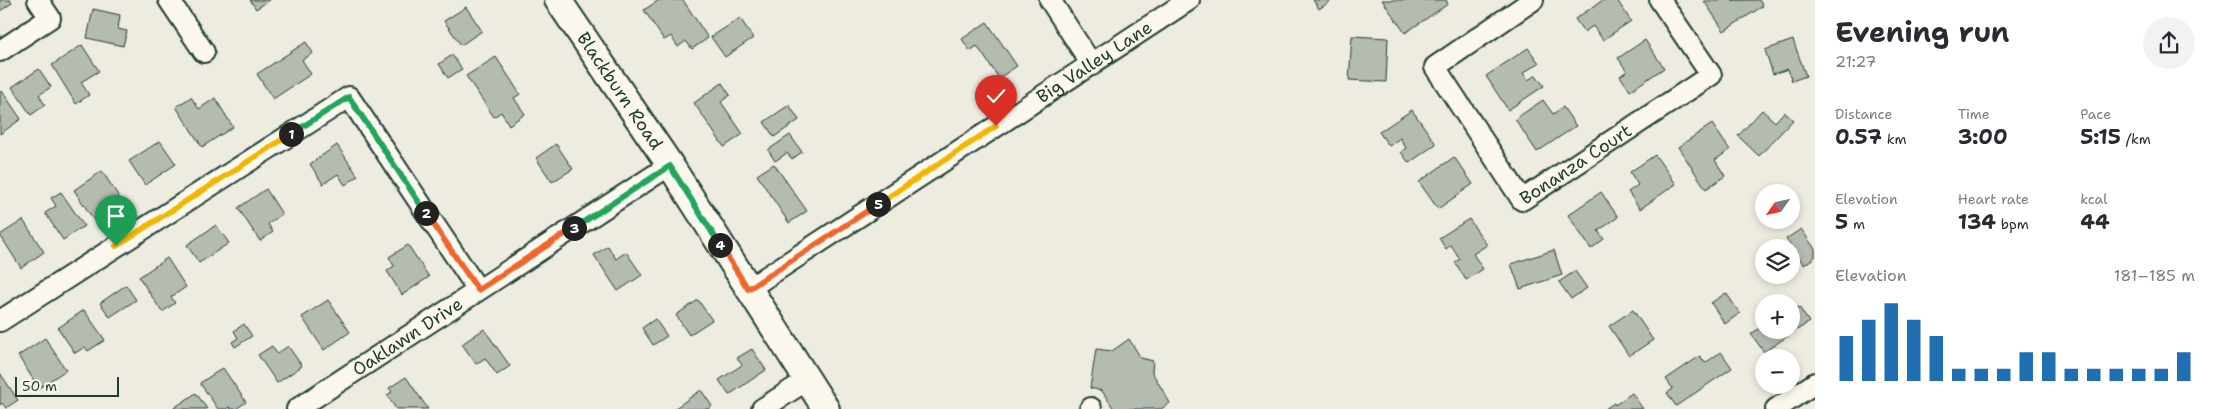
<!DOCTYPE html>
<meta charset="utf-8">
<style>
body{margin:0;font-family:"Shantell Sans",sans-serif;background:#f2f2f3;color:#2b2b33;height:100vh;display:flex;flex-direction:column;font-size:19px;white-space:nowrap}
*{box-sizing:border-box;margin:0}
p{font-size:16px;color:#7c7c81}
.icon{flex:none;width:28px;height:28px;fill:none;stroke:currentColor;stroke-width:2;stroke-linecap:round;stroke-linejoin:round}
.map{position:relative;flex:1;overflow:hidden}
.details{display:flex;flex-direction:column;background:#fff;width:400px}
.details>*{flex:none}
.needle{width:32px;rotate:236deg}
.buttons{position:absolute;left:1755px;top:184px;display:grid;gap:10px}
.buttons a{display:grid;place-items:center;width:45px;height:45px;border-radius:50%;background:#fff;box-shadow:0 2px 8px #0003;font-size:25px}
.scale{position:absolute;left:15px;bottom:12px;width:104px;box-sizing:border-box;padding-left:5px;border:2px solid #1f3d34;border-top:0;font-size:14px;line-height:18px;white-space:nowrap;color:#1f3d34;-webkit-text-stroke:4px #fbf7ec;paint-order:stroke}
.pin{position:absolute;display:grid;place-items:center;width:42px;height:42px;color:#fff;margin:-51px -21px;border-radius:50% 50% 50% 0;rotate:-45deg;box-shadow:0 0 5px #0007}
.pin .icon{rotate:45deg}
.km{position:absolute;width:25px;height:25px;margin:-12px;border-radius:50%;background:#222;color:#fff;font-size:14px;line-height:25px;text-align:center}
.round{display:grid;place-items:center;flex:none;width:52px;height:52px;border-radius:26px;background:#f2f2f3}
.headline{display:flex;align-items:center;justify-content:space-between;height:85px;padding:0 20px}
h1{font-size:28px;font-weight:700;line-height:38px}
.stats{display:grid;grid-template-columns:repeat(3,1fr);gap:8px;height:85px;padding:5px 20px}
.stats div{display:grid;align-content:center}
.stats b{font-size:21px;font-weight:700}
.stats small{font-size:14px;font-weight:400}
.stats p{font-size:14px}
.chart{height:140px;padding:10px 20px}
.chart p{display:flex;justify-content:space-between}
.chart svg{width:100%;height:90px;margin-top:5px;stroke:#1f6fb2;stroke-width:6}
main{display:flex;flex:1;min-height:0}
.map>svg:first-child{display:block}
</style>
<main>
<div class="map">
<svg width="1815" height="409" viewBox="0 0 1815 409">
<rect width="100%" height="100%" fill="#eeece1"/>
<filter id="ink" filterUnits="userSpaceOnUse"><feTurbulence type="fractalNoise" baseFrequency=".02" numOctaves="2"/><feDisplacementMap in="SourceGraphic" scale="10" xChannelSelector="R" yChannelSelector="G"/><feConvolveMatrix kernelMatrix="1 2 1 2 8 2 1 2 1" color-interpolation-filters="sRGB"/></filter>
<g filter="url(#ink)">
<!-- building -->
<g fill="#b4bbb0" stroke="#1f3d34">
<polygon points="0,0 10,0 12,3 0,11"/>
<polygon points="250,0 270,0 256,9"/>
<polygon points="659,0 683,0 708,38 692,49 686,41 678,47 671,36 664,40 644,10"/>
<polygon points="1313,0 1332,0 1319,9"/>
<polygon points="1382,0 1446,0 1448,4 1405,33"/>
<polygon points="1603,0 1617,0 1631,21 1603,40 1593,26 1584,32 1575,19"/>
<polygon points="1759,0 1763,6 1724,31 1704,1"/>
<polygon points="466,7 482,31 461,45 444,21"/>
<polygon points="93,9 120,15 118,29 127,31 123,46 87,38"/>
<polygon points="740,18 753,38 725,57 711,37"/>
<polygon points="987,22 1017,66 999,78 977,46 970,51 962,39"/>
<polygon points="1352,36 1388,38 1386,82 1349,80"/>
<polygon points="1645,40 1664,68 1630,91 1620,76 1627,71 1618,58"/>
<polygon points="1793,40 1806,76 1792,81 1788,69 1773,74 1765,50"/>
<polygon points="306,42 313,53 302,60 311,74 273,99 257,74"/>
<polygon points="82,45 99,71 81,82 89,95 76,104 52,65"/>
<polygon points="1528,48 1539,63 1523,73 1528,80 1536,75 1544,86 1508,110 1486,76"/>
<polygon points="452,55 462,69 448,78 439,64"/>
<polygon points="496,57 520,94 514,98 525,114 509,125 501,112 494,117 466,76"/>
<polygon points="39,69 51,87 39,95 45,105 31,115 12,87"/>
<polygon points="722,83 730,95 721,102 743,134 724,147 694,103"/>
<polygon points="2,91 21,119 0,134 0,92"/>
<polygon points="191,97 199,109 215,98 233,127 202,147 176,107"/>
<polygon points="1543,100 1553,114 1563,107 1576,126 1537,152 1515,119"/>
<polygon points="789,105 799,120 774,137 764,122"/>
<polygon points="1412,110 1436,144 1409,163 1401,152 1406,148 1400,138 1389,146 1379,132"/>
<polygon points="1762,110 1775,122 1784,112 1793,120 1759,156 1738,136"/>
<polygon points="1712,124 1730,150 1715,160 1725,176 1706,189 1678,147"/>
<polygon points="790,135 802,152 792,159 787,153 775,161 768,150"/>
<polygon points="160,141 176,164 145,185 129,161"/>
<polygon points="556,144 573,169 552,182 536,158"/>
<polygon points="337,145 358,176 345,185 338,174 323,184 310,164"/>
<polygon points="1655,155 1676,184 1640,209 1628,192 1638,185 1630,172"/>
<polygon points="1454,157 1473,184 1438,209 1419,182"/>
<polygon points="774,164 807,211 789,223 757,175"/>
<polygon points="102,171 123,203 95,222 74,190"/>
<polygon points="266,189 282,214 268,224 273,232 260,241 238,208"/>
<polygon points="61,192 84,226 63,240 45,213 56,206 51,198"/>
<polygon points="1601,192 1618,217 1598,231 1604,239 1591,249 1568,215"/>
<polygon points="1469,219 1487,245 1473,254 1483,269 1466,280 1455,262 1460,259 1451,245 1446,249 1439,238"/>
<polygon points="23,220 44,252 21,268 0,235"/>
<polygon points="216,225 229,243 199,263 187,245"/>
<polygon points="1801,229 1815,249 1815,257 1804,265 1786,239"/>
<polygon points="408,245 429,277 402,295 387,271 394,266 389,257"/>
<polygon points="608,246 616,259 626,252 642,275 618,291 594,255"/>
<polygon points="1554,250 1562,275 1520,289 1511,264"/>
<polygon points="167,258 186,287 171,297 175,303 162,312 139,277"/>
<polygon points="1575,271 1587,288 1571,299 1559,282"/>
<polygon points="126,285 136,300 110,317 100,303"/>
<polygon points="1726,293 1740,313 1725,324 1711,303"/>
<polygon points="328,300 350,332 324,350 302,317"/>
<polygon points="698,300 712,320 689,335 676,315"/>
<polygon points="1799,307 1809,322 1764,352 1751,334 1764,325 1764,330 1791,330 1791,312"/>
<polygon points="84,310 105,340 88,351 85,347 75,353 58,328"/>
<polygon points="1633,310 1653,340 1629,356 1609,326"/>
<polygon points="655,319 667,336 653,345 642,328"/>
<polygon points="244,324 252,336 235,347 232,342 238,338 234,331"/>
<polygon points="484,329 510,366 497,375 485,358 476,364 462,344"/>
<polygon points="45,338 66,370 39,388 18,356"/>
<polygon points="1129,339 1141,358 1153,361 1152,372 1170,403 1161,409 1114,409 1102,391 1090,388 1096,349 1112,351"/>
<polygon points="272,346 277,354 288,346 302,366 277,383 258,355"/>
<polygon points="752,349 766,370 729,395 719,380 742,365 737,358"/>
<polygon points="1721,352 1732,368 1676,406 1667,393 1673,389 1666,379 1700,356 1705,363"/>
<polygon points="223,368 246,402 236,409 231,409 229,407 226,409 218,409 200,383"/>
<polygon points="0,373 18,400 6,408 2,403 0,405"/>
<polygon points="406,377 428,409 396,409 387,395 392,392 389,388"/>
<polygon points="701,390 712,406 708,409 674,409"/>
<polygon points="196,393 207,409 174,409 174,408"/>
<polygon points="1632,393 1643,409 1605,409 1614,403 1615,405"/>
</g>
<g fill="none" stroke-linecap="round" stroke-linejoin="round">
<defs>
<g id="minor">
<polyline points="169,0 204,52"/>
<polyline points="1050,0 1092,65"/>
<path id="s1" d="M1533 0 1435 67 1522 200 1711 75 1660 0"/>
<polyline points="0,51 50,18 38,0"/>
<path id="s2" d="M748 289 1189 0"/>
<polyline points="0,321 349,97 478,290"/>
<path id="s3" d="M297 409 670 165"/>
<polyline points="762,409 807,380"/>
<polyline points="1090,409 1091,408"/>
<polyline points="1776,409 1815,383"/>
</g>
<g id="major">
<path id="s4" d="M558 0 670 165 826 409"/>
</g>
</defs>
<!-- minor casing -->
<use href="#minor" stroke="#1f3d34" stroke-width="24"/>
<!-- major casing -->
<use href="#major" stroke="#1f3d34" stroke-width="30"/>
<!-- minor -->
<use href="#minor" stroke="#fbf7ec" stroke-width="20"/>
<!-- major -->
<use href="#major" stroke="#fbf7ec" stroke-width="26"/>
</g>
</g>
<g fill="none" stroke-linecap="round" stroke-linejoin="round" filter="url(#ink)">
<defs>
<polyline id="split-1" points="116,246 291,134"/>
<polyline id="split-2" points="291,134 349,97 426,213"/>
<polyline id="split-3" points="426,213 478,290 574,228"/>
<polyline id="split-4" points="574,228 670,166 720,245"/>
<polyline id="split-5" points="720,245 748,289 878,204"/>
<polyline id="split-6" points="878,204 996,126"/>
</defs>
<!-- split-1 casing -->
<use href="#split-1" stroke="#fff" stroke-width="10"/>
<!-- split-2 casing -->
<use href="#split-2" stroke="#fff" stroke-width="10"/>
<!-- split-3 casing -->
<use href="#split-3" stroke="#fff" stroke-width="10"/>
<!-- split-4 casing -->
<use href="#split-4" stroke="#fff" stroke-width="10"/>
<!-- split-5 casing -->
<use href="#split-5" stroke="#fff" stroke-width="10"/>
<!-- split-6 casing -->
<use href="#split-6" stroke="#fff" stroke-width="10"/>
<!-- split-1 -->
<use href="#split-1" stroke="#f5b400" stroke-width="6"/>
<!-- split-2 -->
<use href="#split-2" stroke="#22a559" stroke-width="6"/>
<!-- split-3 -->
<use href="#split-3" stroke="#f0652b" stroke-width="6"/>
<!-- split-4 -->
<use href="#split-4" stroke="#22a559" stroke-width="6"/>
<!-- split-5 -->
<use href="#split-5" stroke="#f0652b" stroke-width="6"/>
<!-- split-6 -->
<use href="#split-6" stroke="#f5b400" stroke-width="6"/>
</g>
<g text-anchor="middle" stroke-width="4" stroke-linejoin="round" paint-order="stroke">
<!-- street labels -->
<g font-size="18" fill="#1f3d34" stroke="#fbf7ec">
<text dy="6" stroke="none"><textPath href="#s2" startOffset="414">Big Valley Lane</textPath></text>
<text dy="6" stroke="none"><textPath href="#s4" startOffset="110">Blackburn Road</textPath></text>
<text dy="6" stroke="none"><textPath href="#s1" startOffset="342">Bonanza Court</textPath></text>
<text dy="6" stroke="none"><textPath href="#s3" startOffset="132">Oaklawn Drive</textPath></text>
</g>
</g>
</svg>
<div class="buttons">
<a><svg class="needle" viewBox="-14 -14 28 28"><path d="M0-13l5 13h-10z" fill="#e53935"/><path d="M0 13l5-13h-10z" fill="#7c7c81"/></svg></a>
<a><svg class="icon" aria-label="layers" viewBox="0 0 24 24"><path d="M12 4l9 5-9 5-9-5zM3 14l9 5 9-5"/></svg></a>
<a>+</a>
<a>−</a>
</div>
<div class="scale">50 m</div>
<div class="pin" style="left:116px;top:246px;background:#1e9e55"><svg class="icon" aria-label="arrive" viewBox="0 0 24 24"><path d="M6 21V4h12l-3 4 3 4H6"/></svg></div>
<div class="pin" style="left:996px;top:126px;background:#d93025"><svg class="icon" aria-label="check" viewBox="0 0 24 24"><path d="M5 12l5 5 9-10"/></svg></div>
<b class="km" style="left:291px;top:134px">1</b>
<b class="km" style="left:426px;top:213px">2</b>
<b class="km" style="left:574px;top:228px">3</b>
<b class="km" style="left:720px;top:245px">4</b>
<b class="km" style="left:878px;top:204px">5</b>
</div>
<section class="details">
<div class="headline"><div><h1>Evening run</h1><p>21:27</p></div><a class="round"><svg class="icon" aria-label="share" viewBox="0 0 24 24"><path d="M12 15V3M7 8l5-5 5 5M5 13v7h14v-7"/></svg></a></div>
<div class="stats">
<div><p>Distance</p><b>0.57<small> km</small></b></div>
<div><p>Time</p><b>3:00</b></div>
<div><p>Pace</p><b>5:15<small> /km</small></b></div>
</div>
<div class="stats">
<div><p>Elevation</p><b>5<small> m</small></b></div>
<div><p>Heart rate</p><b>134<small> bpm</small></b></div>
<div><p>kcal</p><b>44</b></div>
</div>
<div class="chart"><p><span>Elevation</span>181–185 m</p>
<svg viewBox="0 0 160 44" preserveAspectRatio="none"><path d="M5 44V22M15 44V14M25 44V6M35 44V14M45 44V22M55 44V38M65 44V38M75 44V38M85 44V30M95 44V30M105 44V38M115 44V38M125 44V38M135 44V38M145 44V38M155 44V30"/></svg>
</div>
</section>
</main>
